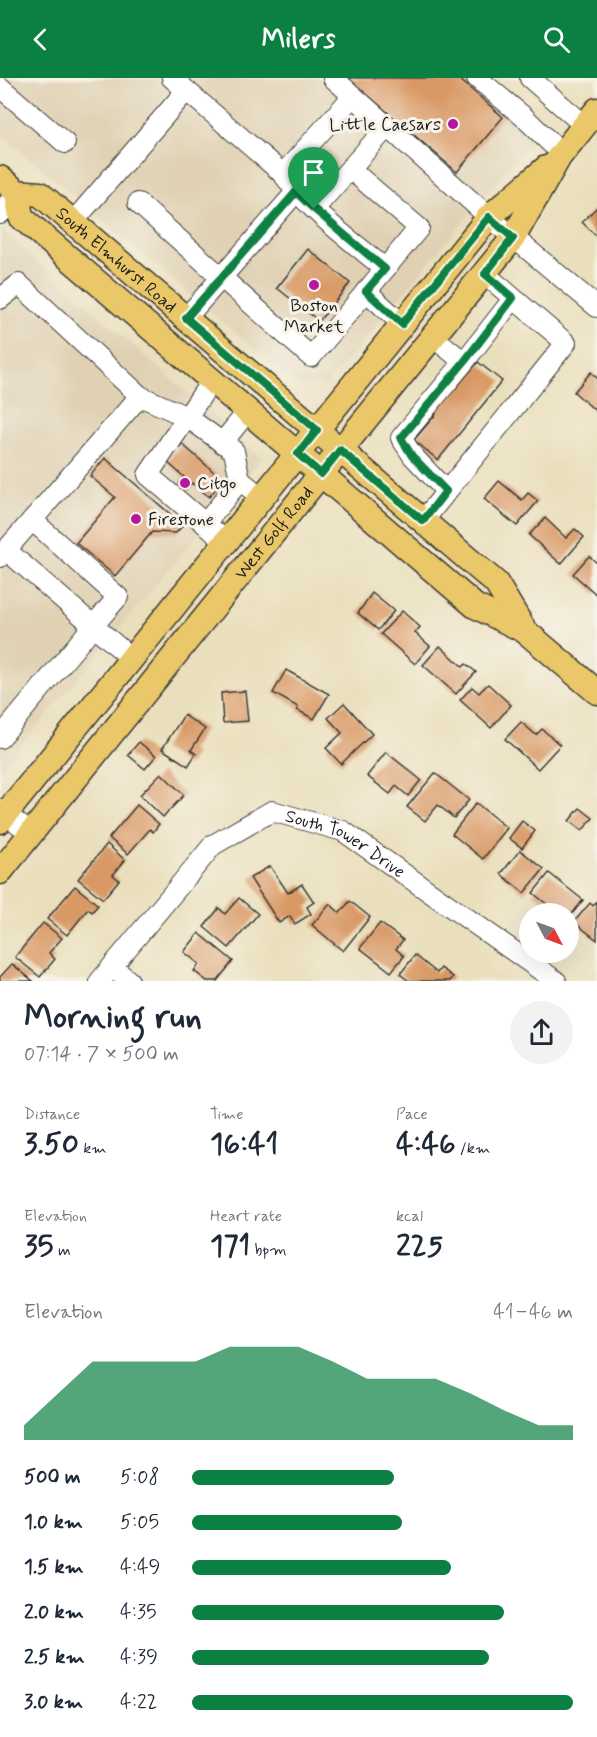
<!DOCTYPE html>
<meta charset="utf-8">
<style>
body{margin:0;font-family:Mynerve,sans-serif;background:#f2f2f3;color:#1f2937;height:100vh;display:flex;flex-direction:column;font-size:22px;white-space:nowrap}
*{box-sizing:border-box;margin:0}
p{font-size:20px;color:#747a83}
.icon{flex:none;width:33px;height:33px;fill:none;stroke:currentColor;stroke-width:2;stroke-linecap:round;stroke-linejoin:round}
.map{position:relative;height:903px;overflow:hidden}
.side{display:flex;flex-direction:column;background:#fff;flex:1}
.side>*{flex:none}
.needle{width:39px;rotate:131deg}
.fabs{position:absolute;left:519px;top:825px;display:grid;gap:12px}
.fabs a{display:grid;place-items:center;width:60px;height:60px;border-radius:50%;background:#fff;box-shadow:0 6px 24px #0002;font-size:30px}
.pin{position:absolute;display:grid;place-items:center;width:51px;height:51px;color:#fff;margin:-62px -26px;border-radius:50% 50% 50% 0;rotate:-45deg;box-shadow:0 0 6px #0007}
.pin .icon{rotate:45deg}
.round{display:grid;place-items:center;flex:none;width:63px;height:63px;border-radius:32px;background:#f2f2f3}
.summary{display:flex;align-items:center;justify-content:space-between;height:102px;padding:0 24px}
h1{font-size:33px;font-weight:800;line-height:45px}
.metrics{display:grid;grid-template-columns:repeat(3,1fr);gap:9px;height:102px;padding:6px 24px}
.metrics div{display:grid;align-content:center}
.metrics b{font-size:30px;font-weight:800}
.metrics small{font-size:16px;font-weight:400}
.metrics p{font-size:16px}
.chart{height:168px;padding:12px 24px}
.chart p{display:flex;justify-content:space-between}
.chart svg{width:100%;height:108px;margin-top:6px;fill:#0b8043;opacity:.7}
ul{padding:0 24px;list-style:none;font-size:20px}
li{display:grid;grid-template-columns:96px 72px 1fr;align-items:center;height:45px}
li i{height:15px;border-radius:8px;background:#0b8043}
header{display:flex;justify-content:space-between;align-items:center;height:78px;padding:0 24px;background:#0b8043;color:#fff;font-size:27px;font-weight:800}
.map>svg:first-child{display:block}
</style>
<header><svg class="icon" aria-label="back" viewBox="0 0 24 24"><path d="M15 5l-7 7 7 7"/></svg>Milers<svg class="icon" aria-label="search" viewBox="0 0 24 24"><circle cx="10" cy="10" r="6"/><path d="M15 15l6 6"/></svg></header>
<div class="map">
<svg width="597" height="903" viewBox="0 0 597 903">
<rect width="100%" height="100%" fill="#f7f3e8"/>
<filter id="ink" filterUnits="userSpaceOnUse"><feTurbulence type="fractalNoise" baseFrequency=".0167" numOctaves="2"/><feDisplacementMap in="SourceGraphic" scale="12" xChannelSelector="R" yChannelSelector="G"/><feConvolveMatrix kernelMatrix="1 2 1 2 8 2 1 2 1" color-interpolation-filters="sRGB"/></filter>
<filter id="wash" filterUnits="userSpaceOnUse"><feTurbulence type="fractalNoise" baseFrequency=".008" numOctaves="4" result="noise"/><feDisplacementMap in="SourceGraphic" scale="24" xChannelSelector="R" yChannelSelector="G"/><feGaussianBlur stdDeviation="1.35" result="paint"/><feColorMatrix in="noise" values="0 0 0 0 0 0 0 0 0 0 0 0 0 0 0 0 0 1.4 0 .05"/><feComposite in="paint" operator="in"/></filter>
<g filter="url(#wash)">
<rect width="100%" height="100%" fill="#eadfbc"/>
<!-- built -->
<g fill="#e0d1b4">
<polygon points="0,0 476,0 537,56 326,307 298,308 0,55"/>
<polygon points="0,151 262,380 0,693"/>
</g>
<g id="blocks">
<!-- building -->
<g fill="#d99965">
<polygon points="348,0 458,0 503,39 457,94"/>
<polygon points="597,129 597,159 582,144"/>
<polygon points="308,171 350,205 319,243 277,210"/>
<polygon points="478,284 502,303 438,382 414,362 436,336 432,333 452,309 455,311"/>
<polygon points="591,294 597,300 597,334 574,314"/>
<polygon points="182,366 223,402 209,419 192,405 186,411 179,405 184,399 167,384"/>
<polygon points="105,380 183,447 176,455 152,454 115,498 76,465 115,419 90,398"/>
<polygon points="499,403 522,422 528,415 538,423 517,448 484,421"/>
<polygon points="545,440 566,460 575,451 584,459 561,486 529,457"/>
<polygon points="589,478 597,485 597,517 573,496"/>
<polygon points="372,515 394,533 378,552 358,535"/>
<polygon points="402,533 420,549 415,555 430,568 415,586 381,556"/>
<polygon points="440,568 463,589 466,586 476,594 456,616 423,587"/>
<polygon points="286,592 329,616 314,641 297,632 298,629 273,615"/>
<polygon points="488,606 511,627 491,650 460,622 472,609 479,615"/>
<polygon points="245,613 248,643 223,645 221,615"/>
<polygon points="344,625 372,656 341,686 326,670 342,655 328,640"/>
<polygon points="184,637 205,651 191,672 196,676 188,688 162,671"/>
<polygon points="521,644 536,657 542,651 560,667 538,691 505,661"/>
<polygon points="139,664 156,678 145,691 128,677"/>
<polygon points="386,674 421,702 408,718 396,708 390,716 367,698"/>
<polygon points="161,695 184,717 163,739 140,717"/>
<polygon points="435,695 469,722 454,740 438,727 425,743 407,729"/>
<polygon points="476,725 507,750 483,781 452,756"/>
<polygon points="137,727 159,746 153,754 150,751 128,776 109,760"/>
<polygon points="580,730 593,740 582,753 569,743"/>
<polygon points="522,743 535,753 522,770 509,760"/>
<polygon points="107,766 125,782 113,797 119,802 103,821 78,801"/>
<polygon points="520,772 544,791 524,815 501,796"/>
<polygon points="270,788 288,815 302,806 314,824 307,829 311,836 295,846 290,838 279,845 250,800"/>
<polygon points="549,795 583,822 568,841 568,836 559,836 533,815"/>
<polygon points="75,808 98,827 92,834 88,831 67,857 47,841"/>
<polygon points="239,820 258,836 229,870 204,849 219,830 225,836"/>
<polygon points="350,823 370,839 343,873 312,847 330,826 340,835"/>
<polygon points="597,823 597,862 574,844 590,825 593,828"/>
<polygon points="43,845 62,860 49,875 55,881 40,899 15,879"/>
<polygon points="380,845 403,862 396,871 404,878 391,894 360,870"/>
<polygon points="199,855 233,883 217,903 207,903 194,893 199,886 184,874"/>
<polygon points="415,877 437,895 441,890 453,899 450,903 409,903 400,896"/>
<polygon points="12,886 33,903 0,903 0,899"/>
</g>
</g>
</g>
<g filter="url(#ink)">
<use href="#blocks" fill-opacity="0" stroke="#3b3934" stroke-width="1.5"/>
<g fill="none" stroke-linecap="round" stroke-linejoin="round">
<defs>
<g id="minor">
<path d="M172 0 283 96C310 134 350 161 385 191L419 150 350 91"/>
<polyline points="333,0 489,139 597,229"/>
<polyline points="477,0 524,39 562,76"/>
<polyline points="530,0 585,48"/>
<polyline points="0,9 65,65"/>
<polyline points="283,96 353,18"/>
<polyline points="138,125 311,279 385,191"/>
<polyline points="314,131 388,48"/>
<polyline points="0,136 17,114"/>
<polyline points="73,144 186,13"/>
<polyline points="366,213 402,246"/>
<polyline points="0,221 19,206 140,318 0,479"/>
<polyline points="186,240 296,114"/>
<polyline points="433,259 464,284 513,221"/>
<polyline points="212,302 148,397 227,464"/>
<polyline points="140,318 187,339 234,373 240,402"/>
<polyline points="222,365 248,333"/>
<polyline points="446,413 413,378 401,360 464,284"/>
<polyline points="423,443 566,265 485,196"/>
<polyline points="205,446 240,402 251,411"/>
<polyline points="6,472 132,581"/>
<polyline points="0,660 93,548 118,519 32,442"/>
<polyline points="0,731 31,756"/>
<polyline points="112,889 129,903"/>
<path id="s1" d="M100 903 213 767 272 733 343 753 556 903"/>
</g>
<g id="major">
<path id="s2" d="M0 100 17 114 40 116 496 505 525 553"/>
<polyline points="17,114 21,139 475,528 525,553 597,614"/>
<polyline points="0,743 489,139 546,90"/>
<path id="s3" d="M0 794 308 412 513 160 559 79 597 32"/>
</g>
</defs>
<!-- minor casing -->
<use href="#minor" stroke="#3b3934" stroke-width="22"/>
<!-- major casing -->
<use href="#major" stroke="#3b3934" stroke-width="27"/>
<!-- minor -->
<use href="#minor" stroke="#fff" stroke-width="20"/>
<!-- major -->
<use href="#major" stroke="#eac769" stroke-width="24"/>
</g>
</g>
<g fill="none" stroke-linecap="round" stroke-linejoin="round" filter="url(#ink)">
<defs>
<polygon id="route" points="296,114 314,131 385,191 366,213 402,246 489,139 513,160 485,196 513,220 464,284 401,360 412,378 446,413 423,443 340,372 321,396 298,376 317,352 186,240"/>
</defs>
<!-- route casing -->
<use href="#route" stroke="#fff" stroke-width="12"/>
<!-- route -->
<use href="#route" stroke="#0b8043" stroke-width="8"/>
</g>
<!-- markers -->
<g fill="#b5179e" stroke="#f7f3e8" stroke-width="2">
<circle cx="453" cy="46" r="6"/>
<circle cx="314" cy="207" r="6"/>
<circle cx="185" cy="405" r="6"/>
<circle cx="136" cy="441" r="6"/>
</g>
<g text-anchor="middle" stroke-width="6" stroke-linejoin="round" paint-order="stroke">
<!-- poi labels -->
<g font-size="18" fill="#1c1c1c" stroke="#f7f3e8" text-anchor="start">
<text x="441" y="52" text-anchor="end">Little Caesars</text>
<text x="314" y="233" text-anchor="middle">Boston<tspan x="314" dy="21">Market</tspan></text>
<text x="197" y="411">Citgo</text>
<text x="148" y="447">Firestone</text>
</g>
<!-- street labels -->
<g font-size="18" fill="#1c1c1c" stroke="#f7f3e8">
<text dy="6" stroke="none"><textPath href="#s2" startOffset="146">South Elmhurst Road</textPath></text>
<text dy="6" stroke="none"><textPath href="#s3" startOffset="436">West Golf Road</textPath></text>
<text dy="6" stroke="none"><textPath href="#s1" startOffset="326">South Tower Drive</textPath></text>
</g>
</g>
</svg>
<div class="fabs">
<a><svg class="needle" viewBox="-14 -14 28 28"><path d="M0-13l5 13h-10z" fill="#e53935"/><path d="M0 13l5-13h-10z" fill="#747a83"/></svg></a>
</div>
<div class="pin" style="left:314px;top:131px;background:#1e9e55"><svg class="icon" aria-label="arrive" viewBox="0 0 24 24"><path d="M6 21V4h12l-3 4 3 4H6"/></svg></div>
</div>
<section class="side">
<div class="summary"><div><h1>Morning run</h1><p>07:14 · 7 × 500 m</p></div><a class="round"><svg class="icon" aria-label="share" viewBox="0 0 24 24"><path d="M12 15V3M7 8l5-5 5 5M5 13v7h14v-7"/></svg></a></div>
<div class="metrics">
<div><p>Distance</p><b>3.50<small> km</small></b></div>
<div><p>Time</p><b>16:41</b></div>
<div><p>Pace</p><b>4:46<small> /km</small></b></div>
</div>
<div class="metrics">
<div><p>Elevation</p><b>35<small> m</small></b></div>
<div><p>Heart rate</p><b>171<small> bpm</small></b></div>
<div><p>kcal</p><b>225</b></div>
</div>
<div class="chart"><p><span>Elevation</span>41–46 m</p>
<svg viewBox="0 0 160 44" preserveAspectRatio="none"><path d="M0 44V38L10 25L20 12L30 12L40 12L50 12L60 6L70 6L80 6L90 12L100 19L110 19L120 19L130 25L140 32L150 38L160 38V44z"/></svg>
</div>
<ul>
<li><b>500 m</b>5:08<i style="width:53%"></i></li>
<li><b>1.0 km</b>5:05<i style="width:55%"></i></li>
<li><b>1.5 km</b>4:49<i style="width:68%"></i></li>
<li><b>2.0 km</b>4:35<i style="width:82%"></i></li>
<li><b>2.5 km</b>4:39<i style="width:78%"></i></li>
<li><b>3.0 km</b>4:22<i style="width:100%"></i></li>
</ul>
</section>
